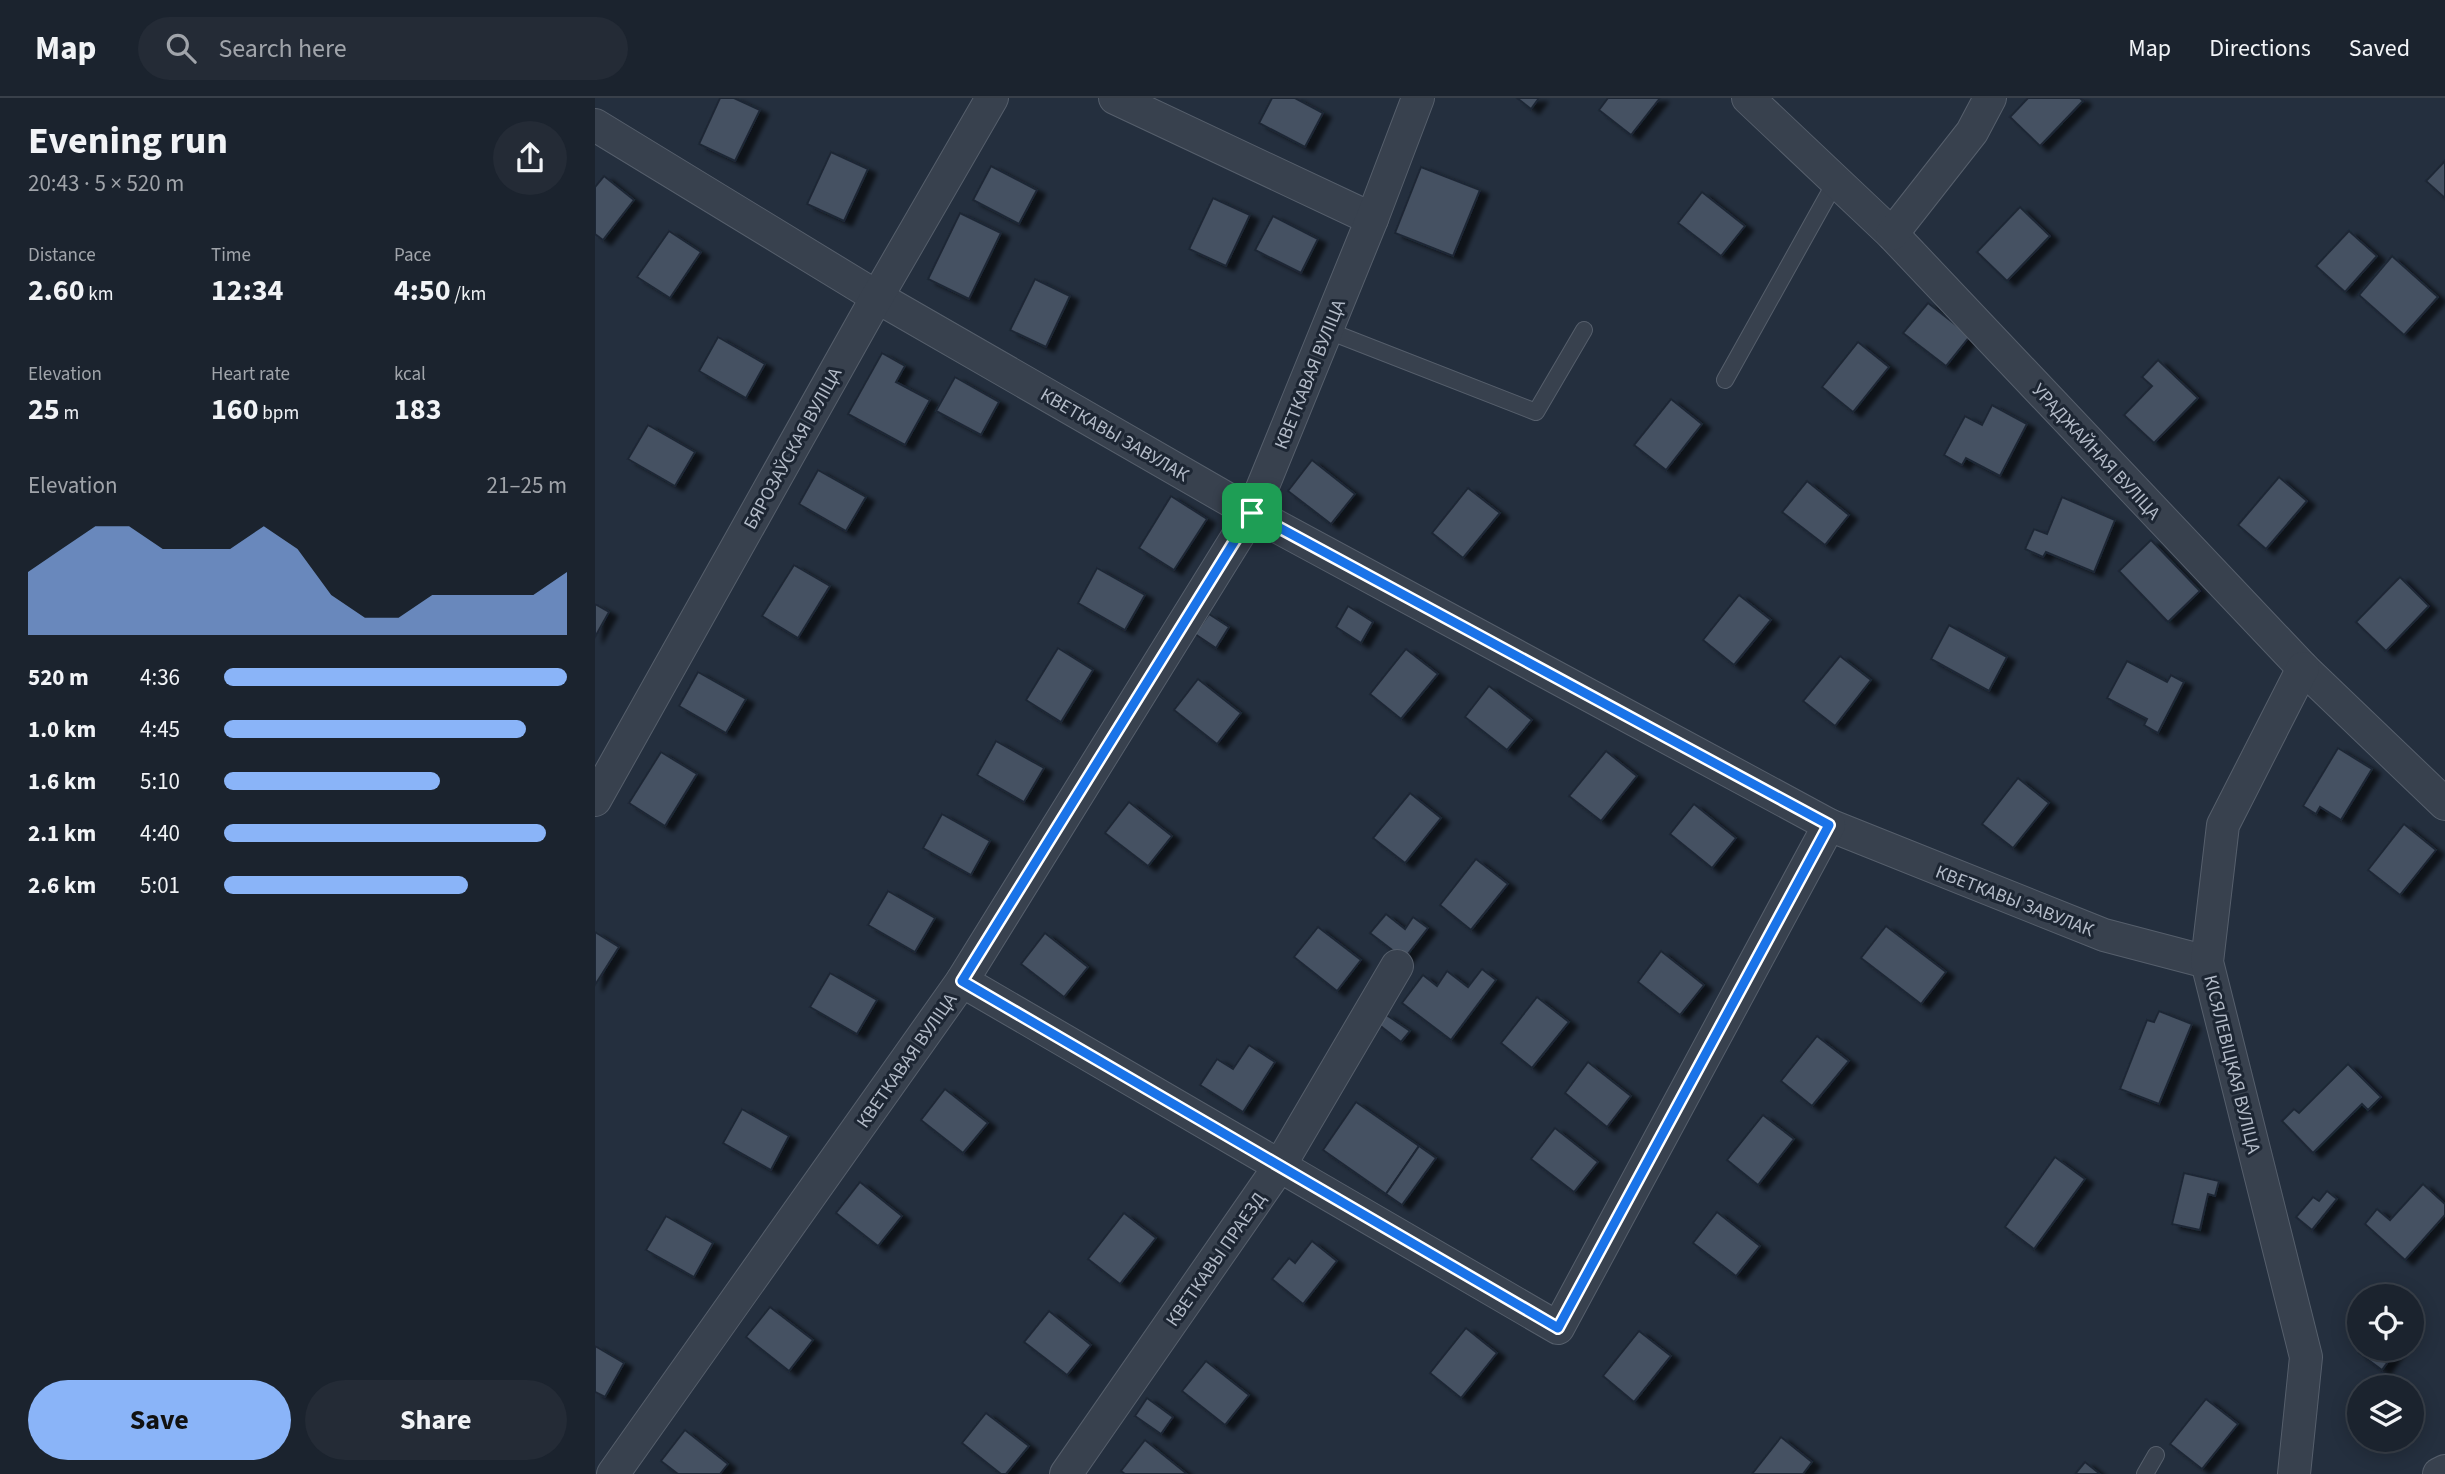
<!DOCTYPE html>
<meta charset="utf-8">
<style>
body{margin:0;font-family:"Source Sans 3",sans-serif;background:#242b36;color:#f1f3f6;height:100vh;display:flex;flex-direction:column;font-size:26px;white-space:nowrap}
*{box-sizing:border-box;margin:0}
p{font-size:23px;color:#a0a4aa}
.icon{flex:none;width:38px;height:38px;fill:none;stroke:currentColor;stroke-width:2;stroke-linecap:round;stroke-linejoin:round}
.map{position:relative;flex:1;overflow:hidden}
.side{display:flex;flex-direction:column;background:#1b232e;width:595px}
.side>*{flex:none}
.fabs{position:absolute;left:1752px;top:1186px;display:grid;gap:14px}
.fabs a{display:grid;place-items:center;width:77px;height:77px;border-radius:50%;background:#1b232e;box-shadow:0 4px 18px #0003,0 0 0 2px #39404a;font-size:35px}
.pin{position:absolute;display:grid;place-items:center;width:60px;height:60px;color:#fff;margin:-30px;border-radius:14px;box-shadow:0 4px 10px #0006}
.round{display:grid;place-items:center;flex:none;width:74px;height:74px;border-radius:37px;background:#242b36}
.headline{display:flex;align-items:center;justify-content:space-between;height:119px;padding:0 28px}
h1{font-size:38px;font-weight:700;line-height:52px}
.figures{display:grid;grid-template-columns:repeat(3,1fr);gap:10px;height:119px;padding:7px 28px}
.figures div{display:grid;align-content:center}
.figures b{font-size:30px;font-weight:700}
.figures small{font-size:19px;font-weight:400}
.figures p{font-size:19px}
.chart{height:196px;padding:14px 28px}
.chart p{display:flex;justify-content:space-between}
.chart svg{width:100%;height:126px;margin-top:7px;fill:#8ab4f8;opacity:.7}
.button{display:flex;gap:14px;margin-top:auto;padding:14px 28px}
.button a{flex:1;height:80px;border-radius:42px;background:#8ab4f8;color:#111;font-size:28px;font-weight:700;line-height:80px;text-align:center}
.button a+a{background:#242b36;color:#f1f3f6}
ul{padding:0 28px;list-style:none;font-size:23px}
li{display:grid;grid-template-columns:112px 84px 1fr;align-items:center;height:52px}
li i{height:18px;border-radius:9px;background:#8ab4f8}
header{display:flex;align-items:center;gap:42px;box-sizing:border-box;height:98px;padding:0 35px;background:#1b232e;border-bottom:2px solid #39404a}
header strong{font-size:33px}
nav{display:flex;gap:38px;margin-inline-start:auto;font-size:24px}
.search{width:490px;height:63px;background:#242b36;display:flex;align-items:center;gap:18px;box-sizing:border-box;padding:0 24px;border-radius:38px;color:#a0a4aa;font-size:26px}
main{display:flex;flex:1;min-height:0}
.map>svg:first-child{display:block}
</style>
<header>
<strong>Map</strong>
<div class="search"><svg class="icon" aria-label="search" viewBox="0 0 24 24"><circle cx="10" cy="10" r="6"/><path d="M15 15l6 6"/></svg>Search here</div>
<nav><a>Map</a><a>Directions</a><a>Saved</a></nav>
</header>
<main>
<section class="side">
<div class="headline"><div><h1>Evening run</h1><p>20:43 · 5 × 520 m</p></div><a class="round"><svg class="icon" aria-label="share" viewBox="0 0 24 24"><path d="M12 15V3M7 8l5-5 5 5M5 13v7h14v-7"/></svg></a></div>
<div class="figures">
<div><p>Distance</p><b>2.60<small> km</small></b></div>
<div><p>Time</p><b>12:34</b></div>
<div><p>Pace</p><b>4:50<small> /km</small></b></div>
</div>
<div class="figures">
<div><p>Elevation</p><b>25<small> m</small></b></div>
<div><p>Heart rate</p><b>160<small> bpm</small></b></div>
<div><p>kcal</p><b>183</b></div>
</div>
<div class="chart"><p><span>Elevation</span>21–25 m</p>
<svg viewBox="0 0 160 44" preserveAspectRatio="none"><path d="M0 44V22L10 14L20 6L30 6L40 14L50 14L60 14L70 6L80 14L90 30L100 38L110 38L120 30L130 30L140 30L150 30L160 22V44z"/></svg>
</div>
<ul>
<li><b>520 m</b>4:36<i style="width:100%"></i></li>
<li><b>1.0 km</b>4:45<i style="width:88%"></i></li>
<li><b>1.6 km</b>5:10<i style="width:63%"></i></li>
<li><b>2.1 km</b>4:40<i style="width:94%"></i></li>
<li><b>2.6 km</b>5:01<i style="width:71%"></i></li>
</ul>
<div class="button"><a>Save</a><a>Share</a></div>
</section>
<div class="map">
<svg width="1850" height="1376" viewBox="0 0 1850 1376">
<defs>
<filter id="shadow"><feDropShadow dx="8" dy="4.5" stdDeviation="2" flood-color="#0009"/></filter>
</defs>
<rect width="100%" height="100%" fill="#242f3e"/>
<!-- building -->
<g fill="#455162" stroke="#1f2835" stroke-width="2" filter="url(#shadow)">
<polygon points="125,0 139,0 165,12 140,63 104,46"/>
<polygon points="677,0 700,0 728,15 710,49 664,25"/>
<polygon points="922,0 944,0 936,11"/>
<polygon points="1013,0 1065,0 1036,37 1004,12"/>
<polygon points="1433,0 1485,0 1488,3 1445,48 1415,19"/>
<polygon points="236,54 273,71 249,123 212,106"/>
<polygon points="1850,63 1850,100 1831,83"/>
<polygon points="396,68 442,92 424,126 378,102"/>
<polygon points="826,69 885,92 858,158 800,135"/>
<polygon points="9,78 39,102 8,142 0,136 0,89"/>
<polygon points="1107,94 1150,128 1126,158 1083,125"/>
<polygon points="618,100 655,117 631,168 594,151"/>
<polygon points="1425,109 1455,138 1412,183 1382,154"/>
<polygon points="365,115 406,135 374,201 333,181"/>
<polygon points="678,118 723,141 706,175 660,152"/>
<polygon points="74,133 106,154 75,200 42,179"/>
<polygon points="1754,133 1782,158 1750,194 1721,168"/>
<polygon points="1797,158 1843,199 1809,237 1764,197"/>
<polygon points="440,181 475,198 451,249 415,232"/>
<polygon points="1333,205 1375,238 1351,268 1308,235"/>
<polygon points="123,239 170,266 151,300 104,273"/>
<polygon points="1263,244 1294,269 1258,314 1227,289"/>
<polygon points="287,255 310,268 301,284 335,302 310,347 253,316"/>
<polygon points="1563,262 1603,300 1559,345 1529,317 1557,288 1547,279"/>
<polygon points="360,279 404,304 386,337 341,313"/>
<polygon points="1076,301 1107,326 1071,372 1039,347"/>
<polygon points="1397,307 1432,326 1405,378 1371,360 1367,367 1349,357 1370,318 1387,327"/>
<polygon points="53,327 100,354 80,388 33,361"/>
<polygon points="717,362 760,396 736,426 693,393"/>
<polygon points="223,372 271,399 251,433 204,406"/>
<polygon points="1684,379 1712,403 1671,451 1643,427"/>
<polygon points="1212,383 1254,417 1230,447 1187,414"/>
<polygon points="873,390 905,415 868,460 837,435"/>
<polygon points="576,398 612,421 579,472 544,450"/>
<polygon points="1467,399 1520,422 1499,474 1451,454 1448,459 1430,451 1439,431 1452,436"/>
<polygon points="1556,442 1605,493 1573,524 1524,473"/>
<polygon points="199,467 235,488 203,540 167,518"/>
<polygon points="502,470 550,497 530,532 483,505"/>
<polygon points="1805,479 1834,508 1791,553 1761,524"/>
<polygon points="1144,497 1176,522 1139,567 1108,542"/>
<polygon points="0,506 14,514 0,539"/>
<polygon points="753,508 778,524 766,545 741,529"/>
<polygon points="614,516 634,529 621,550 600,536"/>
<polygon points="1354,527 1412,559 1394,593 1336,561"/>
<polygon points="463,550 498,572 466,624 431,602"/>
<polygon points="811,551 843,576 806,621 775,596"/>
<polygon points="1245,558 1276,582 1240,628 1208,603"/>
<polygon points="1532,563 1572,584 1576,577 1589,584 1563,635 1549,627 1552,621 1512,600"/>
<polygon points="103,574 151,601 131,635 84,608"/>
<polygon points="603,581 646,615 622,646 579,612"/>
<polygon points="894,588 937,622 912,652 870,619"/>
<polygon points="401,643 449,670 429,704 382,677"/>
<polygon points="1743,650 1777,671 1746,722 1725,709 1721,716 1708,708"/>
<polygon points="1011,653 1042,678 1006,723 974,698"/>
<polygon points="66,654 102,676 70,728 34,705"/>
<polygon points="1423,680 1454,705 1418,750 1387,726"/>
<polygon points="815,695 846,720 810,765 778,740"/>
<polygon points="534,704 577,738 553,768 510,735"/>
<polygon points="1099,706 1141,740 1117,770 1075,736"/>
<polygon points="347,716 395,743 376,777 328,750"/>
<polygon points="1809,726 1841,752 1805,797 1773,772"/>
<polygon points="881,761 913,786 876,832 845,807"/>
<polygon points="293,793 340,820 320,854 273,827"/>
<polygon points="791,816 810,831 818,819 833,830 809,861 775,835"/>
<polygon points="1291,828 1351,874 1326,906 1266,860"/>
<polygon points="723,829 766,862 742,893 699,859"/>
<polygon points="0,834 24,849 0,887"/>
<polygon points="450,835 493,869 469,899 426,866"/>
<polygon points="1066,853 1109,887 1085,917 1043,884"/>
<polygon points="887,871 901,882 856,942 807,905 828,877 842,888 852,873 873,889"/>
<polygon points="235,875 282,902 262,936 215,909"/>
<polygon points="942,899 974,924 937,970 906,945"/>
<polygon points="1564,913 1597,926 1564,1006 1525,991 1552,922 1559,924"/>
<polygon points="790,916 815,933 806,944 783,926"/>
<polygon points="1222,938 1254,963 1217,1008 1186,983"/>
<polygon points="654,947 680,964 648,1014 605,987 622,961 638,971"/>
<polygon points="993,964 1036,998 1012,1029 970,995"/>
<polygon points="1753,966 1786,999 1773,1012 1767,1006 1718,1055 1687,1023 1699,1011 1704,1015"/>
<polygon points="350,991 393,1025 368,1055 326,1022"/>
<polygon points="761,1004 824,1048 791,1096 728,1052"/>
<polygon points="147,1011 194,1038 176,1072 128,1045"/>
<polygon points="1168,1017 1199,1041 1163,1087 1132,1062"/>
<polygon points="960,1030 1003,1064 979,1094 936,1061"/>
<polygon points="824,1048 841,1060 807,1107 791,1096"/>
<polygon points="1460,1059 1490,1081 1439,1151 1410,1129"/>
<polygon points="1589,1075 1624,1083 1620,1098 1613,1096 1605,1132 1577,1126"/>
<polygon points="265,1084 307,1118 283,1148 241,1115"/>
<polygon points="1828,1086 1850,1106 1850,1117 1810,1162 1770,1126 1782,1111 1795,1122"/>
<polygon points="1732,1093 1742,1101 1717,1132 1701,1119 1718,1099 1724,1103"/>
<polygon points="1122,1114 1165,1148 1141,1178 1098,1145"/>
<polygon points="529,1115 561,1140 525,1186 493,1161"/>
<polygon points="71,1118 118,1145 99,1179 51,1152"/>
<polygon points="717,1143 742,1163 708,1206 677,1181 694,1160 700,1165"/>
<polygon points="175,1209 218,1242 194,1273 151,1239"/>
<polygon points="454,1213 496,1247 472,1277 429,1244"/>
<polygon points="871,1230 902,1255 866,1300 835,1275"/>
<polygon points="1044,1233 1076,1258 1039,1304 1008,1278"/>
<polygon points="0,1248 29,1265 10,1299 0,1294"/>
<polygon points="1767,1251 1802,1251 1787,1272 1764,1255"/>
<polygon points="611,1263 654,1297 630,1327 587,1293"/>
<polygon points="552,1300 578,1319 566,1336 540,1318"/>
<polygon points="1611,1301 1643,1326 1607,1371 1575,1346"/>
<polygon points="391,1315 434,1348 411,1376 406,1376 367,1345"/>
<polygon points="90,1332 133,1366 125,1376 83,1376 66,1363"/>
<polygon points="1186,1339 1217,1364 1208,1376 1157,1376"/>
<polygon points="550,1342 592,1376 530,1376 526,1373"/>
<polygon points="1490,1364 1505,1376 1480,1376"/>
</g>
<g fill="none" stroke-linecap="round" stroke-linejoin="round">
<defs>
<g id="service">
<polyline points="731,232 941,314 989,232"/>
<polyline points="1130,282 1241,83"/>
<polyline points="1550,1376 1561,1357"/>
</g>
<g id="minor">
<polyline points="520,0 777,121"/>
<polyline points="1153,0 1297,136 1708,570 1850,706"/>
<polyline points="0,27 282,199 657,415 1234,727 1509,837 1612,864"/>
<polyline points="1297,136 1377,34 1395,0"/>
<polyline points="0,702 282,199 397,0"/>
<polyline points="367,883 963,1230 1234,727"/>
<polyline points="18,1376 367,883 657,415 777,121 823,0"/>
<polyline points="471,1376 684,1069 802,868"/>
<polyline points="1699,1376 1711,1259 1612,864 1628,727 1708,570"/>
<polyline points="1844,1376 1850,1373"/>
</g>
</defs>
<!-- service casing -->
<use href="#service" stroke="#565f6c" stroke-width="18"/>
<!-- minor casing -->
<use href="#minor" stroke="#565f6c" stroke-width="34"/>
<!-- service -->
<use href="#service" stroke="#38414e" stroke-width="16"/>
<!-- minor -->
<use href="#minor" stroke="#38414e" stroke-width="32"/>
</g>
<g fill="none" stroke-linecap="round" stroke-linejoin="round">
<defs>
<polygon id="route" points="657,415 1234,727 963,1230 367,883"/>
</defs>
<!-- route casing -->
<use href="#route" stroke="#fff" stroke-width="14"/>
<!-- route -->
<use href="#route" stroke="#1a73e8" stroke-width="9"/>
</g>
<g text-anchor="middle" stroke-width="6" stroke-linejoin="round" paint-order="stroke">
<!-- street labels -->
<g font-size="19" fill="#b4bcc9" stroke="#1d2633">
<text transform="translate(714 276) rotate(-68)" y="7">КВЕТКАВАЯ ВУЛІЦА</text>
<text transform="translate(520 336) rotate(30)" y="7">КВЕТКАВЫ ЗАВУЛАК</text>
<text transform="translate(197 350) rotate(-61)" y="7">БЯРОЗАЎСКАЯ ВУЛІЦА</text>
<text transform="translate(1502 353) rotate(47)" y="7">УРАДЖАЙНАЯ ВУЛІЦА</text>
<text transform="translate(1420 802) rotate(21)" y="7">КВЕТКАВЫ ЗАВУЛАК</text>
<text transform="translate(311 962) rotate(-55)" y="7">КВЕТКАВАЯ ВУЛІЦА</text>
<text transform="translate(1638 966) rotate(76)" y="7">КІСЯЛЕВІЦКАЯ ВУЛІЦА</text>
<text transform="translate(620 1161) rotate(-55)" y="7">КВЕТКАВЫ ПРАЕЗД</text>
</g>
</g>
</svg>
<div class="fabs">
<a><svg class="icon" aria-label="locate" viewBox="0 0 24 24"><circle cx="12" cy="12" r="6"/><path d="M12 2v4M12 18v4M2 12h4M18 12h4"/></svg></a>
<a><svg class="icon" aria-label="layers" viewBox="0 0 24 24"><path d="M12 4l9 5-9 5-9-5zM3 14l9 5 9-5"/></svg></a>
</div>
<div class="pin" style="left:657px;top:415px;background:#1e9e55"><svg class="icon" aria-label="arrive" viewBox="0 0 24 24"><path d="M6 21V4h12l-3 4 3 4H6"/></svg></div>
</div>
</main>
